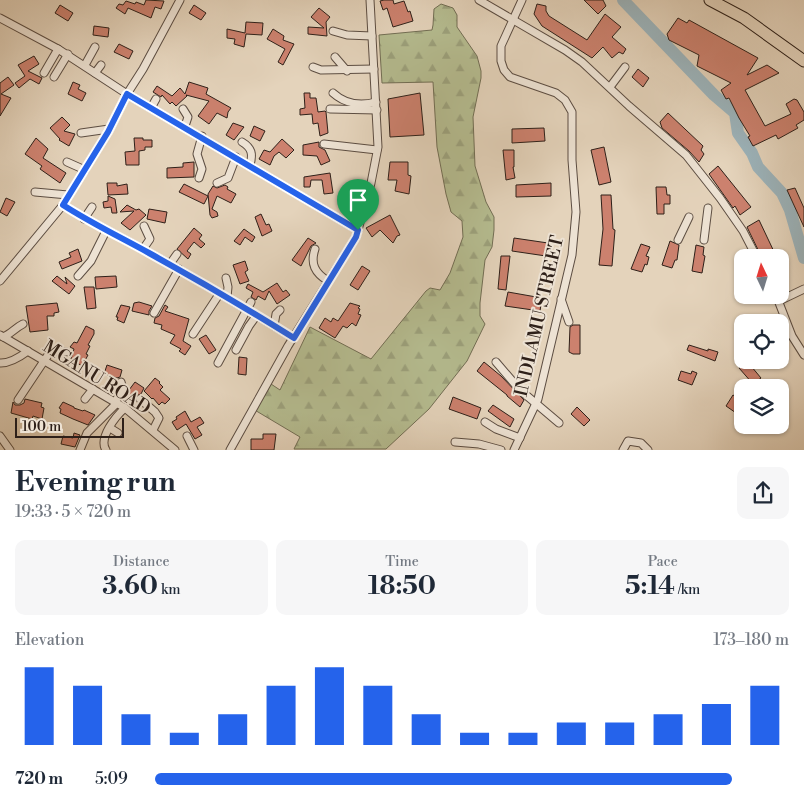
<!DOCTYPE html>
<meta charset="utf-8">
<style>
body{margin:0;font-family:"Libre Bodoni",serif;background:#f6f6f7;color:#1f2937;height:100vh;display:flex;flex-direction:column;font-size:19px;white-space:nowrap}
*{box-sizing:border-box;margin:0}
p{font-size:16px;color:#747a83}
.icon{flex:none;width:28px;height:28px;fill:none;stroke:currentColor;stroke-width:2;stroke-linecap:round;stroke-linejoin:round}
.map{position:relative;height:450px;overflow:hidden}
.details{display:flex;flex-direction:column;background:#fff;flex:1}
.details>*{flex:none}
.needle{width:32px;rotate:356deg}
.controls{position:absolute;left:734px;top:249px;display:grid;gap:10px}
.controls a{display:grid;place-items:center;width:55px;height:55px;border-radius:10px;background:#fff;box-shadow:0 1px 4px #0004;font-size:25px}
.scale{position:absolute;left:15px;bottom:12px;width:109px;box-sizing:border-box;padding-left:5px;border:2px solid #2e2019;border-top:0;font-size:14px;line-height:18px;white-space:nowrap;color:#2e2019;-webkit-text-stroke:4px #ede2d3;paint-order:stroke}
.pin{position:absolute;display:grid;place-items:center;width:42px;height:42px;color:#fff;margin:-51px -21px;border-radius:50% 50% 50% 0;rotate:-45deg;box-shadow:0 0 5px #0007}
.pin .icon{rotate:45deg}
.round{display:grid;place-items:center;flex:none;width:52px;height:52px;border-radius:10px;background:#f6f6f7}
.summary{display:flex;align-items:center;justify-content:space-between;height:85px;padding:0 15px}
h1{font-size:28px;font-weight:700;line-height:38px}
.stats{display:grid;grid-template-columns:repeat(3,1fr);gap:8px;height:85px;padding:5px 15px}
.stats div{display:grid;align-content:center;border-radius:10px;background:#f6f6f7;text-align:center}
.stats b{font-size:25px;font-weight:700}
.stats small{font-size:14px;font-weight:400}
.stats p{font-size:14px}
.chart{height:140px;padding:10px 15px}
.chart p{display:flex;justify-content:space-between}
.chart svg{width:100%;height:90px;margin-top:5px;stroke:#2563eb;stroke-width:6}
ul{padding:0 15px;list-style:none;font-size:16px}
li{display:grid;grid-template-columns:80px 60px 1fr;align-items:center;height:38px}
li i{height:12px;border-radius:6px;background:#2563eb}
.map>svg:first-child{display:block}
</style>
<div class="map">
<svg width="804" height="450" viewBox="0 0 804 450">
<defs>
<pattern id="forest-firs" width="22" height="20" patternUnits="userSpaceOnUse" patternTransform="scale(1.25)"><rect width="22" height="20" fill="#b5bc90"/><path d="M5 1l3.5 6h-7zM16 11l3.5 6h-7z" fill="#9ca17c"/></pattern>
</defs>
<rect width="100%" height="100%" fill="#e4d3bb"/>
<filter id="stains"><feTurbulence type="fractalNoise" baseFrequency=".004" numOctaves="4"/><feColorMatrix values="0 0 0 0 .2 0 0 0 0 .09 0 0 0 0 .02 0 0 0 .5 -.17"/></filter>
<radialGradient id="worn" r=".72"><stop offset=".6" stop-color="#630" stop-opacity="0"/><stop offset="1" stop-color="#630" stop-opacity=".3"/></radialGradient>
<!-- forest -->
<polygon fill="url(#forest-firs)" stroke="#726e54" points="441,4 453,8 457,15 457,27 477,56 481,71 481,78 473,117 475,166 486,202 494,217 494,230 492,247 485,260 480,303 480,316 485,324 467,361 429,409 386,449 294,449 300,437 253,409 271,384 280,390 310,327 371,359 426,291 430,288 440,290 450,273 463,237 462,221 451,212 446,194 437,147 433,82 382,83 379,35 432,30 433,25 434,9"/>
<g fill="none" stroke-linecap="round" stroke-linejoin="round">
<!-- river -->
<polyline stroke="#9cb4bc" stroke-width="12" points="623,0 714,95 735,113 738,133 752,153 758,167 782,193 790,210 804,258"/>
</g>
<!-- building -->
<g fill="#cc816e" stroke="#2e2019">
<polygon points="146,0 164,1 161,9 155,7 151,18 128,8 125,14 116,8 119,4 123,5 126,1 135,4 136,2 144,5"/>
<polygon points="384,0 393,0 394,4 404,1 408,12 410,11 413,21 393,27 387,8 383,10 380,1"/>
<polygon points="584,0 603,0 606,6 598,14"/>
<polygon points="537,4 546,6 546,11 549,16 587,40 605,14 621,27 612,37 626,49 623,54 619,52 612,58 603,47 592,58 542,26 534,14"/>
<polygon points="60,5 73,13 68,21 55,13"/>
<polygon points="194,5 206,13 201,20 189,13"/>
<polygon points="319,8 330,17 326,22 327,36 308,34 308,27 324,28 311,17"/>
<polygon points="678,18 687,23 689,20 758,58 747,75 767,65 779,73 745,90 765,126 791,114 786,104 794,99 797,100 804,112 804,120 796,125 798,128 778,139 776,135 753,146 748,137 750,136 739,118 729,98 726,99 721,90 731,83 697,66 699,55 669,40 667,34"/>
<polygon points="246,22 263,23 262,35 246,34 244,47 234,44 235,39 227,38 227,29 245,33"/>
<polygon points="94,26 109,28 108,37 93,35"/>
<polygon points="273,29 284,36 283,40 294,44 283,65 278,62 285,49 267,39"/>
<polygon points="119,44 133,51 129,59 114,52"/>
<polygon points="34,56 39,64 28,71 42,78 39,84 30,79 19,88 15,83 25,76 18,65"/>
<polygon points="638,69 649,78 643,87 632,77"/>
<polygon points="8,77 14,85 1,94 11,98 0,116 0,83"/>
<polygon points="73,82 80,85 78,89 86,93 82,101 68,94"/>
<polygon points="189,82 208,88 206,94 231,108 228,112 227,118 217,113 209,124 198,116 209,101 186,95 187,96 176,106 172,102 170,104 162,95 161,97 153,92 157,86 172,96 180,88 185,94"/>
<polygon points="304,93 310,93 310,98 316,98 318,112 325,111 326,112 328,133 320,136 318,123 313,124 312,114 300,115 300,109 305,108"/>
<polygon points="420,93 424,135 390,137 388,99"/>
<polygon points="668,113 703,146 701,150 704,154 699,162 689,151 662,128 660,122"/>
<polygon points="62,117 70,125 64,131 75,134 69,146 59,140 60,139 50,128"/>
<polygon points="233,123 244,127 234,140 226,135"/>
<polygon points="254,126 265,131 260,141 250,136"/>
<polygon points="544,128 545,141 512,143 512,129"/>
<polygon points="36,138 48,149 43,158 66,173 60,183 40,169 42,166 25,154"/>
<polygon points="134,138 143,138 143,140 152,140 152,147 145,147 145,150 139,151 139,165 126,165 125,152 135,151"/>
<polygon points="282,139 294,150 286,158 279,152 274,156 270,165 259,159 264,150 270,152"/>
<polygon points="319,142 319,147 325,150 330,161 321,165 317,156 303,155 303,145"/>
<polygon points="604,147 611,182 599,185 591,150"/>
<polygon points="503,150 514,150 514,167 513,167 515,178 506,180"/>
<polygon points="194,162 194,177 167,178 167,168 183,167 183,163"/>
<polygon points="390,162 408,162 408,175 411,176 409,194 395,191 397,180 388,180"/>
<polygon points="718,166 751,207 740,215 735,206 733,208 709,174"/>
<polygon points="330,173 333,193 324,194 322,180 311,180 310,187 304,187 304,177"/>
<polygon points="107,183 117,183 117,186 127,184 128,194 108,195"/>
<polygon points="551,183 551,196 516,197 516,185"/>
<polygon points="184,184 208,196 204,204 179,192"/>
<polygon points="225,185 228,187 227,189 236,194 231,203 217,196 212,209 217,212 218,216 212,218 210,215 208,194 213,186 217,188"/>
<polygon points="656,187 666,187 667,195 670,195 670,204 664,204 664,214 657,214"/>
<polygon points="795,188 804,208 804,227 787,190"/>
<polygon points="601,195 611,195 613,229 615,230 612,266 599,265 603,229"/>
<polygon points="108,196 115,199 117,213 112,213 111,207 104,208 103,202 108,201"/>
<polygon points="6,198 15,202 7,216 0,212"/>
<polygon points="127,205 136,210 139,209 146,215 130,230 121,223 134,211 120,212"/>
<polygon points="149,209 167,212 165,223 147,219"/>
<polygon points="261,214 266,225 269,224 272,231 262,236 255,217"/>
<polygon points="390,215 400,235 397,236 393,243 380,230 372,237 366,228"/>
<polygon points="759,220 777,258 762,258 747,227"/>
<polygon points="194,228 202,235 199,239 205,244 201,248 194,242 187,251 191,254 188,259 177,249"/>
<polygon points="244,229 255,237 252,242 245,237 240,245 234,241"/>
<polygon points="308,238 316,243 311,246 301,266 292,260"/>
<polygon points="514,238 548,243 546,256 512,251"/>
<polygon points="670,241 679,245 677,260 675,260 672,268 662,265"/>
<polygon points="641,244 650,247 646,256 649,257 647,265 645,264 642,272 631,269"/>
<polygon points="696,245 704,247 703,255 705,256 702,273 692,271"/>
<polygon points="78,249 82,261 62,269 59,262 71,257 69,253"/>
<polygon points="501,256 510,256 506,290 498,289"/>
<polygon points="245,261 248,270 245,272 249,281 240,284 233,265"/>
<polygon points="362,266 370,271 358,290 350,285"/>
<polygon points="57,276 67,284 65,277 75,286 69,294 52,281"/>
<polygon points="116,276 117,287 96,289 95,277"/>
<polygon points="277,283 283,292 286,290 290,295 277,304 269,291 265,300 258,296 256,300 251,297 253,292 246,288 248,284 263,292"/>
<polygon points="84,287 94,287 96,308 87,309"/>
<polygon points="508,292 542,298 540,311 505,306"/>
<polygon points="139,302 152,306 149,311 149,315 132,311 134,303"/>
<polygon points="57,303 59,312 54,313 54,316 47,316 48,330 30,332 26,306"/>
<polygon points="350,303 360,306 358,308 360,309 358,314 361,315 356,326 352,323 347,328 343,326 335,338 319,328 325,318 331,322 333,318 338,321"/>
<polygon points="121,305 130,307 124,323 117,320 118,317 116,317"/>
<polygon points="165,305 168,307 165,311 189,319 183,341 191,346 185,355 179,351 181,349 170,343 175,335 161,329 162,325 154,323 155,318 159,316"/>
<polygon points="573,325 580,325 580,354 573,354 569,352 570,327"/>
<polygon points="86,326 94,330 94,334 88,345 90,346 86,354 88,355 82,366 71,359 74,349 70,347 74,342 77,343"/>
<polygon points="206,335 216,350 209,354 199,339"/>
<polygon points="689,345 708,351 708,349 718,352 715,361 687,350"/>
<polygon points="239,357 247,358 246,375 238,374"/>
<polygon points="748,360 751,360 754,363 751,366 761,378 753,384 739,368"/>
<polygon points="484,362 501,376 524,400 520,407 507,396 507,395 477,371"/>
<polygon points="107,365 122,370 120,377 117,378 104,374"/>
<polygon points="681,371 691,374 692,371 697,373 692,385 678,380"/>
<polygon points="155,378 160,382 159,383 163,387 160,390 170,399 165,404 162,402 159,405 153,398 152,399 144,391"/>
<polygon points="135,382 144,388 141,394 136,396 135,402 126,394"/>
<polygon points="733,395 738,398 736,401 742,405 742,409 739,415 726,406"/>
<polygon points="453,397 481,408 477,419 449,409"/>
<polygon points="25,399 42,403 41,407 44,408 42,419 33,416 32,419 11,413 13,402 15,405 20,405 24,403"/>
<polygon points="63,402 74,407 74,408 83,411 84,410 95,415 88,425 73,419 60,413 61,409 59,408"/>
<polygon points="493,405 514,419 510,427 488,411"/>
<polygon points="577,407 590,420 584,426 571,414"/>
<polygon points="185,411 191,422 200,417 204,423 197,427 202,435 195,439 186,424 177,430 172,422 177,419 176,417"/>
<polygon points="74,433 80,435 75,447 61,444 63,436 73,438"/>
<polygon points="263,434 276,434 274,450 251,450 251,439 263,439"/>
</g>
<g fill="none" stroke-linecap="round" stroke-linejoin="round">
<defs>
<g id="minor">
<polyline points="479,0 565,50 582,62 629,106 686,155 720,198 743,231 757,258"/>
<polyline points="0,18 58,49 127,94 358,230"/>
<polyline points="333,31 347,35 372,36"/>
<polyline points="335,57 347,71"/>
<polyline points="85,65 95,47"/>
<polyline points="313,67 321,70 374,69"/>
<polyline points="44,73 58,49"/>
<polyline points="95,73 101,65"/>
<polyline points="54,77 68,54"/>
<polyline points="610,87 625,67"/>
<path d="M333 93C345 104 361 106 376 102"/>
<polyline points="151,108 156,99"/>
<polyline points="183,109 188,117 185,126"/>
<polyline points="330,109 377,110"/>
<polyline points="81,133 109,129"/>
<path d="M242 142C252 148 253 154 250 165"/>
<polyline points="324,144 377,150"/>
<polyline points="67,162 85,170"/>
<polyline points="199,178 202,169 197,154 202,136"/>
<polyline points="217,183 228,178 236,157"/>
<polyline points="35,192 68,195"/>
<path d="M63 205C90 222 118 236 146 251 196 279 245 308 294 338"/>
<polyline points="84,219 92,207"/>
<polyline points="678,240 689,217"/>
<polyline points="704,240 708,208"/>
<polyline points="143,249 150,239 144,226"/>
<path d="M315 249C310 264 315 273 328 281"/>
<polyline points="170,264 177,254"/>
<polyline points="78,276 91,261 106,231"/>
<polyline points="226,278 228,287 227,297"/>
<polyline points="0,281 63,205 108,132 127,94 143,69 180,0"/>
<polyline points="776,295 792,336 804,355"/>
<polyline points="561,299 569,322"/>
<polyline points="779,301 804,289"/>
<polyline points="154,313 179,269"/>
<polyline points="274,326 276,314 280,310"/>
<polyline points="193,334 220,293"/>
<polyline points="0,335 125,408 175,450"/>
<path d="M3 337C11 334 15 328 23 324"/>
<polyline points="236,350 249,326 257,315"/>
<polyline points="496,362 520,390 559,423"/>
<path d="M1 363C11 363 20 357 28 351"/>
<polyline points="218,363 251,302"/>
<polyline points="85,399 93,389"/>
<polyline points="140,399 155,412 159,418 153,430"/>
<polyline points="18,400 50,352 66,352"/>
<polyline points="115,402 123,389 121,382"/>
<polyline points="485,422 496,429 520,438"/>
<polyline points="110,428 118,433"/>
<polyline points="0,436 10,450"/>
<polyline points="187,436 194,450"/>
<polyline points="455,442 479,444 501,450"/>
<polyline points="80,450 87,433 117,403"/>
<path d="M106 450C98 438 116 416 125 408"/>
<polyline points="230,450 288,346 356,237 371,183 378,147 370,0"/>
<polyline points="514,450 538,399 572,255 576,212 572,160 572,112 565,100 556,93 510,77 504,70 501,61 501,46 522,0"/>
<polyline points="623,450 628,441 641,443 648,450"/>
</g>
<polyline id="primary" points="710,0 744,18 804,61"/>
</defs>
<!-- minor casing -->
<use href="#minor" stroke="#5c4d42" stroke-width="9"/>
<!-- primary casing -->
<use href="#primary" stroke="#2e2019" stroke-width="13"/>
<!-- minor -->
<use href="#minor" stroke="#ede2d3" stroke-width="7"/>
<!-- primary -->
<use href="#primary" stroke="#e4d3bb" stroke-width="11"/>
</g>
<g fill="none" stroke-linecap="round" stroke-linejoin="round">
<defs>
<path id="route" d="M127 94 358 230 356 237 294 338C246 308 198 280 149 253 120 237 91 223 63 205L108 132Z"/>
</defs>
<!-- route casing -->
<use href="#route" stroke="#fff" stroke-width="10"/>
<!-- route -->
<use href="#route" stroke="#2563eb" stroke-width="6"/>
</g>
<g text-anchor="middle" stroke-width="4" stroke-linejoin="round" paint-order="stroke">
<!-- street labels -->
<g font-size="18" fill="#2e2019" stroke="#ede2d3">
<text transform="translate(539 316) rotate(-77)" y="6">INDLAMU STREET</text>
<text transform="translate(97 377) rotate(32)" y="6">MGANU ROAD</text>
</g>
</g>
<rect width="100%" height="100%" filter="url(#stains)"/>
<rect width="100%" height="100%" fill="url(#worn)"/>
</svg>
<div class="controls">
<a><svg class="needle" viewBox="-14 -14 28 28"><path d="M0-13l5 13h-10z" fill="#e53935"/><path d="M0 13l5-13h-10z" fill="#747a83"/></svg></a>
<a><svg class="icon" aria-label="locate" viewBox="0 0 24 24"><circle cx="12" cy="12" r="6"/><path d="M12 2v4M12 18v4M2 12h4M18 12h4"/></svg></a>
<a><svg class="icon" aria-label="layers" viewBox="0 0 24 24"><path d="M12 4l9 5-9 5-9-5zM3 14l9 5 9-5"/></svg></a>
</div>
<div class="scale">100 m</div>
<div class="pin" style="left:358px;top:230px;background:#1e9e55"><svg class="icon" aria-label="arrive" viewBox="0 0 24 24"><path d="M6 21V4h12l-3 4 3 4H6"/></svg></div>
</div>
<section class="details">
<div class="summary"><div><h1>Evening run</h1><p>19:33 · 5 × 720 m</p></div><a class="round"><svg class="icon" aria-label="share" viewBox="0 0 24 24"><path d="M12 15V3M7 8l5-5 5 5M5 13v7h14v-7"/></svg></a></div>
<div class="stats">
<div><p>Distance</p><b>3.60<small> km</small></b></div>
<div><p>Time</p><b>18:50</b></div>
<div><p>Pace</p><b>5:14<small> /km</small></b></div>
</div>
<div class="chart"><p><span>Elevation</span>173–180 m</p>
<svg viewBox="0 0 160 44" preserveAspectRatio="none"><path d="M5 44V6M15 44V15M25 44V29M35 44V38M45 44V29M55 44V15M65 44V6M75 44V15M85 44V29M95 44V38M105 44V38M115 44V33M125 44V33M135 44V29M145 44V24M155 44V15"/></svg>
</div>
<ul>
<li><b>720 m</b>5:09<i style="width:91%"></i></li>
</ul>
</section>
